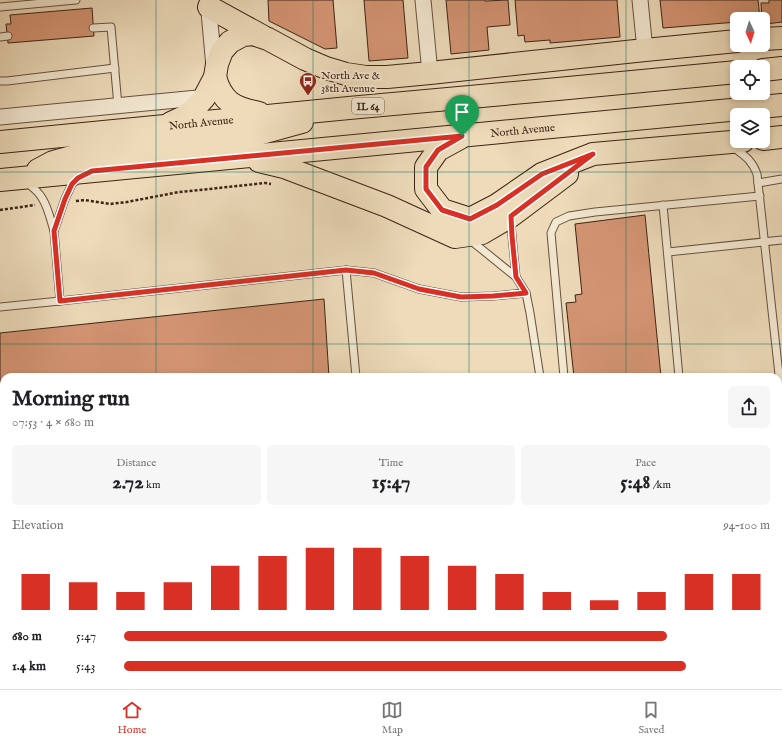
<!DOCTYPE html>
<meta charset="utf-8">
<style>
body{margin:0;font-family:"IM FELL English",serif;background:#f6f6f6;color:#202124;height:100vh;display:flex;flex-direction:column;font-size:15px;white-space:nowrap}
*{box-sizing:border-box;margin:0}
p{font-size:13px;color:#757577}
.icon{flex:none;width:22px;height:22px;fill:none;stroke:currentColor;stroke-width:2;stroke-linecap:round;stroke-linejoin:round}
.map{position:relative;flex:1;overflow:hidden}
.details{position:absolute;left:0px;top:373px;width:782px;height:316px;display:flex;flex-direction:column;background:#fff;border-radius:12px 12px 0 0;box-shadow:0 2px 6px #0003}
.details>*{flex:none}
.needle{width:26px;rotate:176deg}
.fabs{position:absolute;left:730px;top:12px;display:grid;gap:8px}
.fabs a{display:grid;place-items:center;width:40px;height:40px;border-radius:6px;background:#fff;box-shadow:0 2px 6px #0003;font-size:20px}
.pin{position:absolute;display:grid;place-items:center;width:34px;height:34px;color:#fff;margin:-41px -17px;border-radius:50% 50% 50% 0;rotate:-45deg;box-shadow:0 0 4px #0007}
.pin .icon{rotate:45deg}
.round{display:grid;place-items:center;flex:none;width:42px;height:42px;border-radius:6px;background:#f6f6f6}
.headline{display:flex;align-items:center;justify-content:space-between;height:68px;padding:0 12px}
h1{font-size:22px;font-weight:800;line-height:30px}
.figures{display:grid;grid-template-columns:repeat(3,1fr);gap:6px;height:68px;padding:4px 12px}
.figures div{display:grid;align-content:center;border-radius:6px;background:#f6f6f6;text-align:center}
.figures b{font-size:20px;font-weight:800}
.figures small{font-size:11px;font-weight:400}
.figures p{font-size:11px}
.chart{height:112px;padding:8px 12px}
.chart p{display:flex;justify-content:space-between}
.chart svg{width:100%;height:72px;margin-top:4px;stroke:#d93025;stroke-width:6}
ul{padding:0 12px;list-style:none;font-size:13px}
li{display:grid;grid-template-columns:64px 48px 1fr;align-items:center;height:30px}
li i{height:10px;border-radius:5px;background:#d93025}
.tabs{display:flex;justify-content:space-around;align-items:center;height:56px;border-top:1px solid #e0e0e0;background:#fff;font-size:11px;color:#757577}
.tabs a{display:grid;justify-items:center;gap:2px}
.tabs .active{color:#d93025}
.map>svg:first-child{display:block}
</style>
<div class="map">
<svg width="782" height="689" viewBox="0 0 782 689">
<rect width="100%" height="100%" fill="#eddbba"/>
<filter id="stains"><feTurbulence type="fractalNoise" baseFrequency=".005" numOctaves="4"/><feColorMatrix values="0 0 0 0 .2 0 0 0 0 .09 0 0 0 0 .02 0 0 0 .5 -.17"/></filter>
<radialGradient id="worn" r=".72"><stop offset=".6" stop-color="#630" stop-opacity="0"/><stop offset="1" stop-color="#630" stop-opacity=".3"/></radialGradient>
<!-- building -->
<g fill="#d59574" stroke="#3d2316">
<polygon points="268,0 333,0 337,48 325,49 269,21"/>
<polygon points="364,0 403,0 408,58 369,61"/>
<polygon points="446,0 485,0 485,1 508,0 510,25 487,27 489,50 451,54"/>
<polygon points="515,0 617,0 620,37 550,43 550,40 525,42 524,35 518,36"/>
<polygon points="660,0 758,0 760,19 737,19 737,22 663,28"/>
<polygon points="769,0 782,0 782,22 766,24 766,17 762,18 761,3 769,3"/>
<polygon points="92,8 94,36 8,43 6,24 11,24 10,15"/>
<polygon points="645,215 661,377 574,377 566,303 576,302 575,295 582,294 575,224"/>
<polygon points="324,299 329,377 4,377 4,469 0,469 0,333"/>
<polygon points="20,685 498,685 499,689 0,689 0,687"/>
<polygon points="601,685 705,685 706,689 602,689"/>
</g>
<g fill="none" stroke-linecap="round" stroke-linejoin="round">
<defs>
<g id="service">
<polyline points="0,7 76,0"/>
<polyline points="93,28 111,27 118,106"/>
<polyline points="0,37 8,36"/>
<polyline points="0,81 7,81 115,68"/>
<path d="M733 147C745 156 752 160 757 174L782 402"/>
<path d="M26 182C32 187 38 191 42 198 48 207 51 221 54 231L65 199 72 184 79 178"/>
<polyline points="758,183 782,179"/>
<polyline points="663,205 679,377"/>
<polyline points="511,220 512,236 516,277 526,293 530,313 540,377"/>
<polyline points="469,239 516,277"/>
<polyline points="668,252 782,240"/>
<polyline points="346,270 374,273 419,289 461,297 493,296 526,293"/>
<polyline points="60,301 346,270 356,377"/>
<polyline points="0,307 60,301 54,231"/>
<polyline points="564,377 551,233 556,222 569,216 595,212 760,196"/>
<polyline points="778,527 782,527"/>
<polyline points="0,538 4,538"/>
<polyline points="0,614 4,613"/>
<polyline points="524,685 524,689"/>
<polyline points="575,685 575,689"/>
<polyline points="591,685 591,689"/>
<polyline points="723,685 723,689"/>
</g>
<g id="minor">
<polyline points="423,0 430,73"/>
<polyline points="640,0 645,50"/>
<polyline points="208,1 214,67"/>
<polyline points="0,117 208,97"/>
</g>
<g id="primary">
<polyline points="209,7 262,36"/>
<polyline points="763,39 782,38"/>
<polyline points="763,70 782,68"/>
<path d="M215 77C222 102 234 108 259 113"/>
<polyline points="171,123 184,117 195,108 204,98 215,77 217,64 222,51 230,42 243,35 253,34 268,39 305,59 326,68 346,74 366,77 387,77 430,73 645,50 737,41"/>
<polyline points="460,138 438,150 426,167 426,189 442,210 470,219 497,205 542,174 593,154 743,141"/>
<polyline points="763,139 782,137"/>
<path id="s1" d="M0 142 349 108 558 89 737 72"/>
<polyline points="259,161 284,167 387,206 455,237 482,233 511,216 567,174"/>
<polyline points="38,170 53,162 82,154 149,146 247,137 302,122"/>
<path id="s2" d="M0 180 782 105"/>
</g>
</defs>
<!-- service casing -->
<use href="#service" stroke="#69513f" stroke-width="9"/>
<!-- minor casing -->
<use href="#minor" stroke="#69513f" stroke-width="17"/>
<!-- primary casing -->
<use href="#primary" stroke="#3d2316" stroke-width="24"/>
<!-- path -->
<g stroke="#3d2316" stroke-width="2.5" stroke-dasharray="3 2" stroke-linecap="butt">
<polyline points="76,201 85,200 110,204 127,202 179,192 209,189 265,183 271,184"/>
<polyline points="0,210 35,205"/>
</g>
<!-- service -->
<use href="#service" stroke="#f3e8d2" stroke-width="7"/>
<!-- minor -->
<use href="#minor" stroke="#f3e8d2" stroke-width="15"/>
<!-- primary -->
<use href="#primary" stroke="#eddbba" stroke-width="22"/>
</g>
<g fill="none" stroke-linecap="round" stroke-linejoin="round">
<defs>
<polygon id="route" points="462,136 438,150 426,167 426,189 442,210 470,219 497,205 542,174 593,154 511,216 512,236 516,277 526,293 493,296 461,297 419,289 374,273 346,270 60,301 54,231 65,199 72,184 78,178 92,171"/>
</defs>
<!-- route casing -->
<use href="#route" stroke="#fff" stroke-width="8"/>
<!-- route -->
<use href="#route" stroke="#d93025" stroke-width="5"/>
</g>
<!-- grid -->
<path fill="none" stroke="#0f766e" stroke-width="1" stroke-opacity="0.55" d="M156 0V377M313 0V377M469 0V377M626 0V377M0 172H782M0 344H782M0 517H4M778 517H782M156 685V689M313 685V689M469 685V689M626 685V689"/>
<!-- icons -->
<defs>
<symbol id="bus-pin" viewBox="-11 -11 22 30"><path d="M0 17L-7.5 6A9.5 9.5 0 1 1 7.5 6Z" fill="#8f2418" stroke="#f3e8d2"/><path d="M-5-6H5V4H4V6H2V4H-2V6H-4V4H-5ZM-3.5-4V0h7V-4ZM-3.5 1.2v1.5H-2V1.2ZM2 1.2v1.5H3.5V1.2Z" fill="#fff"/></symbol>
</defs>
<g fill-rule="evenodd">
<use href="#bus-pin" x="298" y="71" width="20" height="27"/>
</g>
<g text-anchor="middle" stroke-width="3.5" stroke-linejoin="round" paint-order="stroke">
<!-- shield labels -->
<rect fill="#f3e8d2" stroke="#745e4e" stroke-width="1" x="352" y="98" width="32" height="16" rx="3"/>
<g font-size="10" font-weight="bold" fill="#3d2316">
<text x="368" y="110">IL 64</text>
</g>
<!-- poi labels -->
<g font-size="11" fill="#3d2316" stroke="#f3e8d2" text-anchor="start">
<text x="321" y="79">North Ave &amp;<tspan x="321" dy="13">38th Avenue</tspan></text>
</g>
<!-- street labels -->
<g font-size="11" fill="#3d2316" stroke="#f3e8d2">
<text dy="4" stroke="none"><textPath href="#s1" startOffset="202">North Avenue</textPath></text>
<text dy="4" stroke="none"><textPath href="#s2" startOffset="525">North Avenue</textPath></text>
</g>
</g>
<rect width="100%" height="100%" filter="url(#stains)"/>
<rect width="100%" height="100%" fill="url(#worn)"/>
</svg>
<div class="fabs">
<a><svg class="needle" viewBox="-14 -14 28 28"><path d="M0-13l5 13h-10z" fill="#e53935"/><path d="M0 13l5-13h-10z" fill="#757577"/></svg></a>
<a><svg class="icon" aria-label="locate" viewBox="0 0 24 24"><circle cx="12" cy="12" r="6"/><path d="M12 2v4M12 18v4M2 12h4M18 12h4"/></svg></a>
<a><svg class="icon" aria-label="layers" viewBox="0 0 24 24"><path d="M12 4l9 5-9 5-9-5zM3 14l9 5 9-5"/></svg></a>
</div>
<div class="pin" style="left:462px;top:136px;background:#1e9e55"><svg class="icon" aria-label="arrive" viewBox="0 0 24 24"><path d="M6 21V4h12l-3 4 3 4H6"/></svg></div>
<section class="details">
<div class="headline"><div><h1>Morning run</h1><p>07:53 · 4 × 680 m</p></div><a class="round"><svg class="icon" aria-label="share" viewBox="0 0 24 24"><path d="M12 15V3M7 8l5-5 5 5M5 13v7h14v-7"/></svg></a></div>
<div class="figures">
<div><p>Distance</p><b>2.72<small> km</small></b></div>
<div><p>Time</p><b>15:47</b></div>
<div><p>Pace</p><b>5:48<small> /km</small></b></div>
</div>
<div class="chart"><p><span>Elevation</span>94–100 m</p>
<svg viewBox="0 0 160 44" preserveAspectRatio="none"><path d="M5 44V22M15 44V27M25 44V33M35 44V27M45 44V17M55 44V11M65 44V6M75 44V6M85 44V11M95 44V17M105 44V22M115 44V33M125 44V38M135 44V33M145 44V22M155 44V22"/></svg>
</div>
<ul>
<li><b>680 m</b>5:47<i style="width:84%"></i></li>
<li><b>1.4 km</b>5:43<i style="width:87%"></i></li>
</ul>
</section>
</div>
<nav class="tabs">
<a class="active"><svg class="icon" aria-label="home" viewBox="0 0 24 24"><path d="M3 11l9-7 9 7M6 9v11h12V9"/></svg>Home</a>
<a><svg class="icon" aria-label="map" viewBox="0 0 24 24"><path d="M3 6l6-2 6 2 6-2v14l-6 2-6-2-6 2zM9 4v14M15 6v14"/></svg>Map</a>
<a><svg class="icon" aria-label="saved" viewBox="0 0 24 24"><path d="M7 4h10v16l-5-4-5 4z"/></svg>Saved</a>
</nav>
